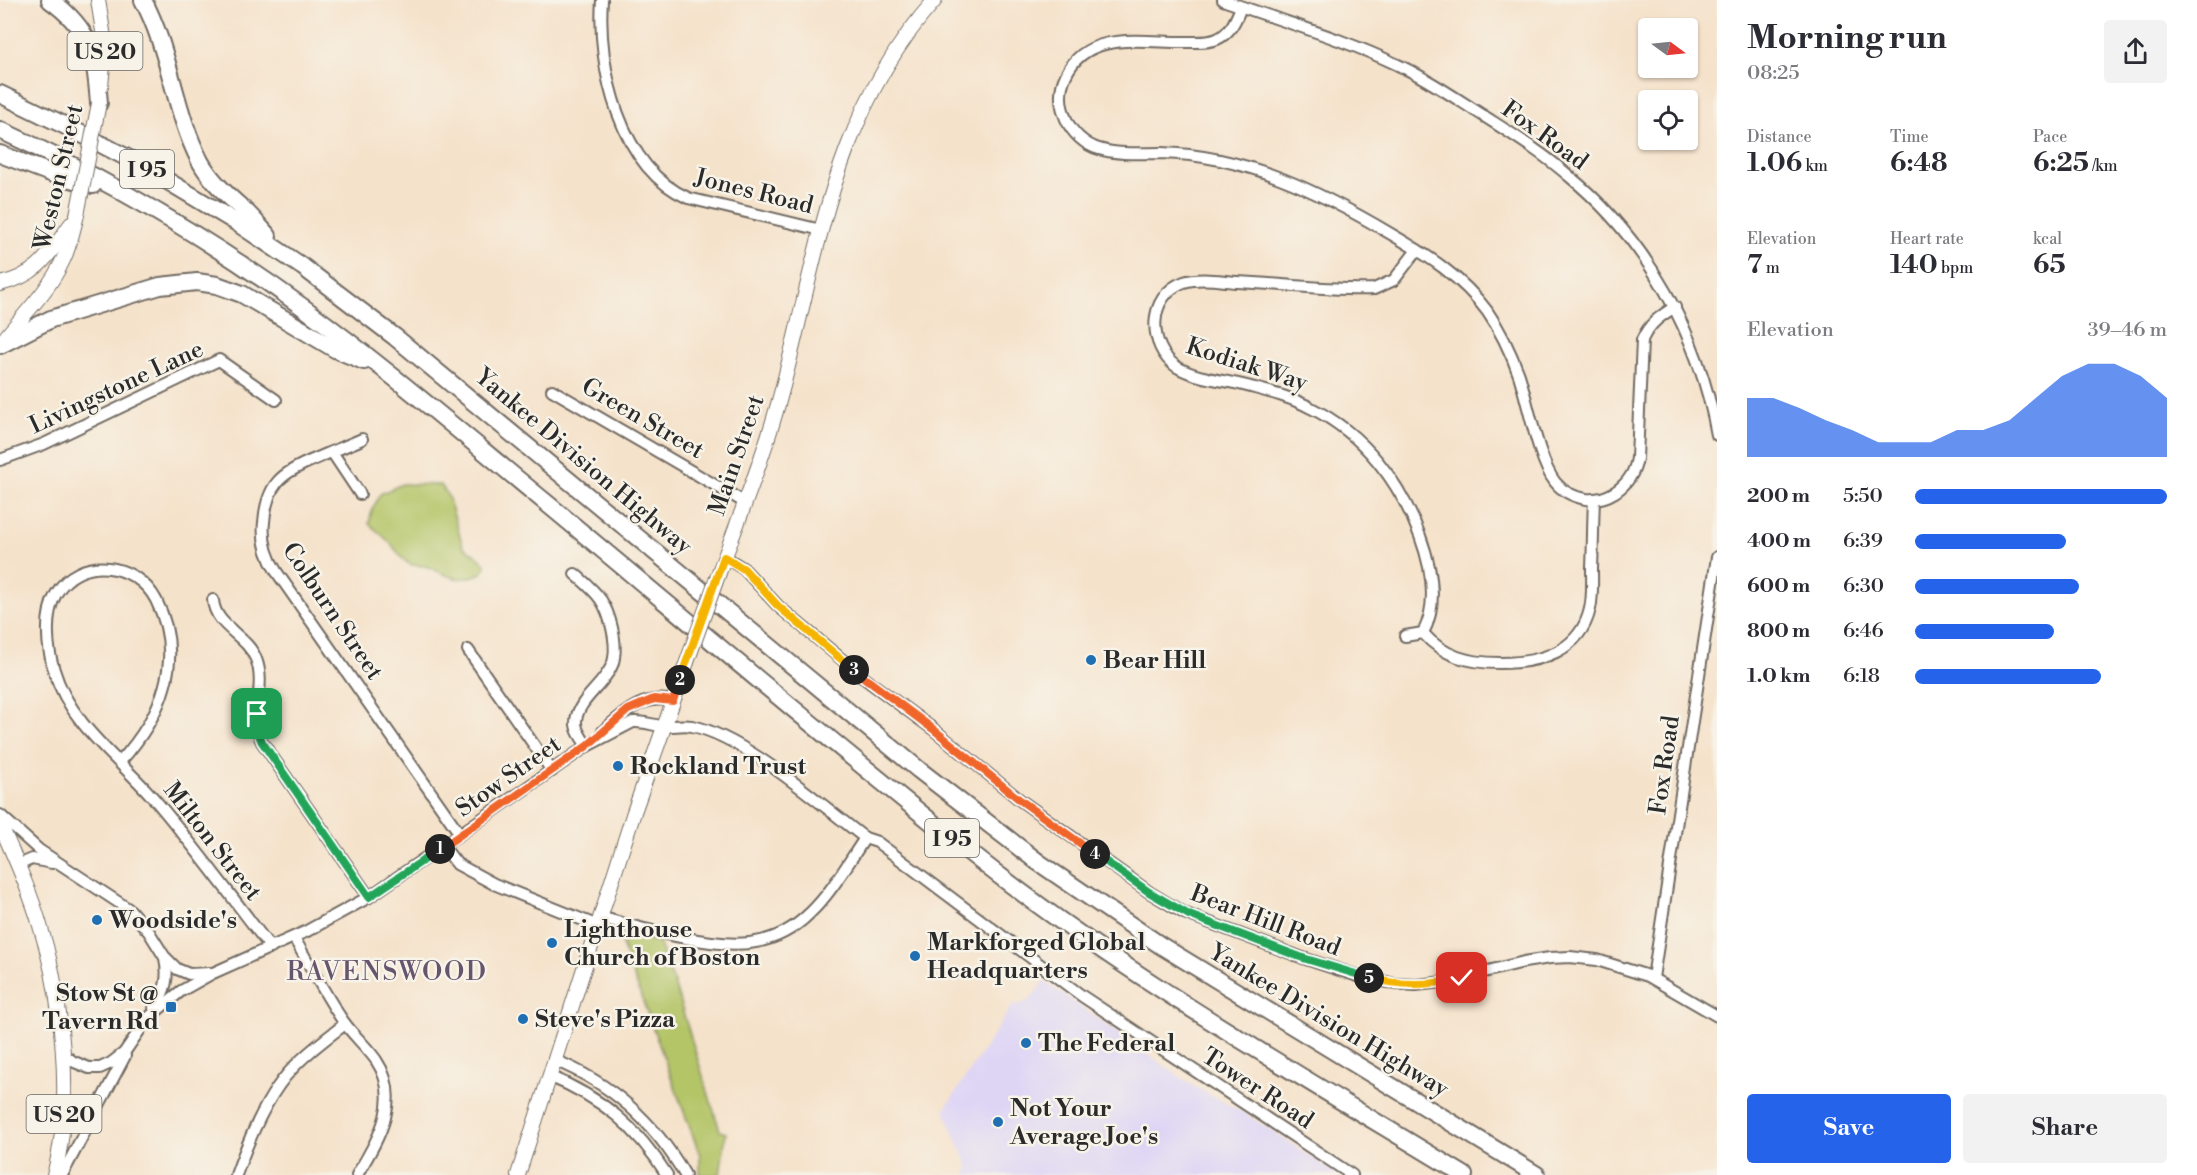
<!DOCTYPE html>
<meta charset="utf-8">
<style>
body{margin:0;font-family:"Libre Bodoni",serif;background:#f2f2f3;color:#2b2b33;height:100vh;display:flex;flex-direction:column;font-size:22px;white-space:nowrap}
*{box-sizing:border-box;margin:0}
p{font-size:20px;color:#7c7c81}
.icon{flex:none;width:33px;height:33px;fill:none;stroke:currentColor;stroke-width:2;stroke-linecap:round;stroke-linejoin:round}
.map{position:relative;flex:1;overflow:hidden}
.side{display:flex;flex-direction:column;background:#fff;width:480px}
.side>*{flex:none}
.needle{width:39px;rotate:105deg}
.buttons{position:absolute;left:1638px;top:18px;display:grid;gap:12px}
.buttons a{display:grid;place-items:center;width:60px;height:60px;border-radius:6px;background:#fff;box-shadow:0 2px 4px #0004;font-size:30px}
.pin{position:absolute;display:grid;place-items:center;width:51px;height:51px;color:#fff;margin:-26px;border-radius:12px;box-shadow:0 3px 9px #0006}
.km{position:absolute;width:30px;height:30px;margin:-15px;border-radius:50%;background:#222;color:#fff;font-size:16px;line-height:30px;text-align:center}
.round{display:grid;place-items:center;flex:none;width:63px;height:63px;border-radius:6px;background:#f2f2f3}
.summary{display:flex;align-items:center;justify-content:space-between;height:102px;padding:0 30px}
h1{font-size:33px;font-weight:800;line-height:45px}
.metrics{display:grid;grid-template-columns:repeat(3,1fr);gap:9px;height:102px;padding:6px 30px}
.metrics div{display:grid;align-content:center}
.metrics b{font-size:26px;font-weight:800}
.metrics small{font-size:16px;font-weight:400}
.metrics p{font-size:16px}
.chart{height:168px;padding:12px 30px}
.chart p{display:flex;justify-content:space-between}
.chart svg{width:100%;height:108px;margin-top:6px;fill:#2563eb;opacity:.7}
.primary-button{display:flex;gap:12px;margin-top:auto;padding:12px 30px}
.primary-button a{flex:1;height:69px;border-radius:6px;background:#2563eb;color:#fff;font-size:24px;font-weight:800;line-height:69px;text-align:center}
.primary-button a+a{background:#f2f2f3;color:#2b2b33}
ul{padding:0 30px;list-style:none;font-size:20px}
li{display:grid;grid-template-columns:96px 72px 1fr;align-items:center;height:45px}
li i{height:15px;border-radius:8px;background:#2563eb}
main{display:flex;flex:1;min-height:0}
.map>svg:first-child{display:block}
</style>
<main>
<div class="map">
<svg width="1717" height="1175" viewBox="0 0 1717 1175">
<rect width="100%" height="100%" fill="#f7f3e8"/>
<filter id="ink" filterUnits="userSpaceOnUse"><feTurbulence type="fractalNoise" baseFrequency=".0167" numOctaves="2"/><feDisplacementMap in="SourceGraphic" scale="12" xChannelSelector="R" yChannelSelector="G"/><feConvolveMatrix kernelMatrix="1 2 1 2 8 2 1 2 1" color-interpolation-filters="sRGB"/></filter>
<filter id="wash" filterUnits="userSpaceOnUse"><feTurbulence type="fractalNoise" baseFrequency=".008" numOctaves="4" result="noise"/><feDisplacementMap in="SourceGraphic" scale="24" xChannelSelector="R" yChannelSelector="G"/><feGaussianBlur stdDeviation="1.35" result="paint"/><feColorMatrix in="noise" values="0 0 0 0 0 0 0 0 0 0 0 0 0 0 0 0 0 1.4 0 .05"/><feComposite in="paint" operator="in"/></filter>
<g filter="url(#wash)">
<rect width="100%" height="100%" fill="#f5e2ca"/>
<!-- built -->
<polygon fill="#ded5f5" points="1044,981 1193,1086 1243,1112 1339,1175 966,1175 969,1168 944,1110 1012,1006 1029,1001"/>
<!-- green -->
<g fill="#b4c568" stroke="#70784a" stroke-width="1.5">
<path d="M402 484 441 485 448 496 463 546C472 554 480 555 486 566L482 573C456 584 451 577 428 567 422 565 415 566 410 564 400 559 397 550 390 543 384 536 376 531 369 523L372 510 380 494Z"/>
<polygon points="618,934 659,942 674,983 720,1131 726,1133 720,1175 700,1175 700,1155"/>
</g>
</g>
<g filter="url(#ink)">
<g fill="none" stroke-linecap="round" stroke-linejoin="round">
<defs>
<g id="minor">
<path d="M602 0C597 67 620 168 688 198L821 230"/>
<path d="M1223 0C1281 21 1342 38 1398 65 1429 79 1458 100 1487 118 1515 136 1544 154 1569 176 1648 241 1699 335 1717 435"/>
<path d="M1241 7C1236 19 1231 33 1217 39 1208 43 1197 42 1187 42 1146 43 1087 29 1066 75 1059 89 1060 105 1066 119 1072 133 1085 145 1099 149 1119 155 1141 153 1161 153 1246 155 1320 192 1391 234 1427 255 1462 277 1487 311 1501 331 1511 353 1519 375 1528 403 1539 462 1555 482 1563 492 1574 497 1586 499 1596 500 1607 497 1615 492 1627 484 1635 472 1637 458L1642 340C1649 324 1660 316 1675 307"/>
<path d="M1417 250 1394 280 1374 289C1331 291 1282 284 1238 282 1221 281 1200 277 1184 282 1147 295 1147 347 1177 367 1197 379 1225 380 1247 386 1269 392 1291 397 1311 408 1364 434 1400 482 1420 536 1431 566 1439 603 1423 633"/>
<polyline points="552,390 744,502"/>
<path d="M362 439C346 446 331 452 315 459 281 473 267 484 264 522 262 540 266 555 276 571L460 834"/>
<polyline points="332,452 360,494"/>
<polyline points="0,460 44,444 219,360 276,400"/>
<polyline points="725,557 744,569 778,606 864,678 933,729 1020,800 1149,892 1184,913 1303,958 1358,976 1396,984 1416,985 1444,982 1524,962 1550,958 1570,957 1597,960 1648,976 1717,1016"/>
<path d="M575 574C584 582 594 590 601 600 610 614 617 641 614 658 613 668 606 675 601 682 592 693 577 706 576 721 575 730 582 738 587 746"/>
<path d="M213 600C215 627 247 635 256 659 267 687 249 715 262 742L369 897"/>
<path d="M1405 636 1423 633C1444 657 1469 663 1500 663 1539 663 1580 652 1590 609 1593 596 1592 582 1592 568 1593 545 1593 522 1594 499"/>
<polyline points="468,650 552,771"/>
<path d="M603 731C624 713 643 694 673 701"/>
<path d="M120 762C161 717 186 659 156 600 136 562 79 554 56 594 44 614 47 648 54 670 70 725 120 759 156 801 196 848 233 899 271 948"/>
<polyline points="0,815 39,850 130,910 149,932 164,956 177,969 189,974 210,973"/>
<polyline points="443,846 457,864 494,884 598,926"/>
<polyline points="18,865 32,859 52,863"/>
<path d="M600 917C627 925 654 932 681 937 730 947 772 951 810 913 832 892 848 863 865 838"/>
<path d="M294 938C310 965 325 995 343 1021 353 1035 366 1046 376 1060 403 1100 378 1139 357 1175"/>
<polyline points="1653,978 1717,557"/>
<path d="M154 1008C166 991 169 978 165 958"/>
<path d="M62 1053 72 1061 89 1068H100L111 1063 124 1053 148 1018 181 991 213 973 307 931 369 897 587 746 633 722C644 721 654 726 664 726 674 727 682 724 692 726 744 736 821 805 865 838L877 842 1082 996 1352 1175"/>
<path d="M554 1060C611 1083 655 1123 685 1175"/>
<path d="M549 1076C602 1098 637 1127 667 1175"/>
<polyline points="62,1175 125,1056"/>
<path d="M236 1175C248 1141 267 1095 292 1069 307 1052 327 1038 345 1024"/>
</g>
<g id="major">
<polyline points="98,0 105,44 101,86"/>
<path d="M0 284C39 275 49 254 71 224"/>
<path d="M1 343C22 316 49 291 63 260 70 246 73 230 77 215"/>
<path d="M721 567C743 508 767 448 783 386 819 247 835 112 935 0"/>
<path d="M0 824C14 856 29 888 39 922 62 994 74 1102 54 1175"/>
<polyline points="518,1175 634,812 687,662"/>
</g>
<g id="highway">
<path d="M50 0C92 30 95 55 99 103"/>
<path d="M143 0C170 50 174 111 200 161 211 181 226 194 243 209 252 217 260 227 268 236"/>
<polyline points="0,94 72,129 141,165 239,224 303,267 395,337 919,770 1038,862 1160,945 1537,1175"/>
<path d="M0 130C107 179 209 239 304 308 387 369 465 436 544 501 684 617 822 735 964 848 1120 973 1293 1071 1464 1175"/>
<polyline points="0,154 53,174 93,185"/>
<polyline points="0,345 51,319 160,286 197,282 217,285 242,294 335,349 364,361"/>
</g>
</defs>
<!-- minor casing -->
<use href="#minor" stroke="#726b63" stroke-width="14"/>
<!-- major casing -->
<use href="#major" stroke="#726b63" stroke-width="16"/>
<!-- highway casing -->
<use href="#highway" stroke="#726b63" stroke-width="20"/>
<!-- minor -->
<use href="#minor" stroke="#fff" stroke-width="10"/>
<!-- major -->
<use href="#major" stroke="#fff" stroke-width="14"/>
<!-- highway -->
<use href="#highway" stroke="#fff" stroke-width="16"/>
<defs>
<g id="major-bridge">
<polyline points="77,215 99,103"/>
<polyline points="687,662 721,567"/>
</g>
</defs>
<!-- major-bridge casing -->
<use href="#major-bridge" stroke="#726b63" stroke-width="16" stroke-linecap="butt"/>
<!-- major-bridge -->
<use href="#major-bridge" stroke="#fff" stroke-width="14"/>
</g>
</g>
<g fill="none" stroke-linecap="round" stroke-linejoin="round" filter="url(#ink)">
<defs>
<polyline id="split-1" points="257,714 257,729 262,742 369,897 440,849"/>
<polyline id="split-2" points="440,849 587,746 628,710 654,699 673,701 680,680"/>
<polyline id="split-3" points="680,680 724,557 744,569 778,606 854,670"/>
<polyline id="split-4" points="854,670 933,729 1020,800 1095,854"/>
<polyline id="split-5" points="1095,854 1149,892 1189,915 1303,958 1369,978"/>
<path id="split-6" d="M1369 978C1400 986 1431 986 1462 978"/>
</defs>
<!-- split-1 casing -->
<use href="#split-1" stroke="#fff" stroke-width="12"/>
<!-- split-2 casing -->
<use href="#split-2" stroke="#fff" stroke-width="12"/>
<!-- split-3 casing -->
<use href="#split-3" stroke="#fff" stroke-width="12"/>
<!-- split-4 casing -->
<use href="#split-4" stroke="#fff" stroke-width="12"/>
<!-- split-5 casing -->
<use href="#split-5" stroke="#fff" stroke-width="12"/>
<!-- split-6 casing -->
<use href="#split-6" stroke="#fff" stroke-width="12"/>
<!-- split-1 -->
<use href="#split-1" stroke="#22a559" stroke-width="8"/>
<!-- split-2 -->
<use href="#split-2" stroke="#f0652b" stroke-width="8"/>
<!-- split-3 -->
<use href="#split-3" stroke="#f5b400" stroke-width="8"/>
<!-- split-4 -->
<use href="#split-4" stroke="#f0652b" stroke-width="8"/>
<!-- split-5 -->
<use href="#split-5" stroke="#22a559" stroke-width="8"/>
<!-- split-6 -->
<use href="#split-6" stroke="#f5b400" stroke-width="8"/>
</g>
<!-- markers -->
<g fill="#1f6fb2" stroke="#f7f3e8" stroke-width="2">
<circle cx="1091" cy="660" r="6"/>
<circle cx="618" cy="766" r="6"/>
<circle cx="97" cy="920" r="6"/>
<circle cx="552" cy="943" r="6"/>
<circle cx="915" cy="956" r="6"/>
<rect x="165" y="1001" width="12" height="12" rx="3"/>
<circle cx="523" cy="1019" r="6"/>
<circle cx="1026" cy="1043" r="6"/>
<circle cx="998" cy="1122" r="6"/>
</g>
<g text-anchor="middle" stroke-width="5" stroke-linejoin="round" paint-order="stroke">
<!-- shield labels -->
<g fill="#f7f3e8" stroke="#686764" stroke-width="1.5">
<rect x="67.5" y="32" width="75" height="38" rx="4.5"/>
<rect x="120" y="150" width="54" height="38" rx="4.5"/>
<rect x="925" y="819" width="54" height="38" rx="4.5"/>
<rect x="26.5" y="1095" width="75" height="38" rx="4.5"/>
</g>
<g font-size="22" font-weight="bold" fill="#2b2b2b">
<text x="105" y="59">US 20</text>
<text x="147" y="177">I 95</text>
<text x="952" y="846">I 95</text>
<text x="64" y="1122">US 20</text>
</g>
<!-- street labels -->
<g font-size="24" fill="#2b2b2b" stroke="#f7f3e8">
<text transform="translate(1545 135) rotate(36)" y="8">Fox Road</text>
<text transform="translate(58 177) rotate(-77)" y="8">Weston Street</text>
<text transform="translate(754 191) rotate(14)" y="8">Jones Road</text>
<text transform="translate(1247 364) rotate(18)" y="8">Kodiak Way</text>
<text transform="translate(116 387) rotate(-25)" y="8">Livingstone Lane</text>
<text transform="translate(643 418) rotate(30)" y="8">Green Street</text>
<text transform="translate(736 455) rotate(-71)" y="8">Main Street</text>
<text transform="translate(584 461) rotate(40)" y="8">Yankee Division Highway</text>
<text transform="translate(333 611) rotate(56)" y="8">Colburn Street</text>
<text transform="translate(1664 765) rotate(-82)" y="8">Fox Road</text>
<text transform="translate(508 776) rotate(-35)" y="8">Stow Street</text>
<text transform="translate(213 841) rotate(52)" y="8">Milton Street</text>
<text transform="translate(1266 920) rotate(21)" y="8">Bear Hill Road</text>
<text transform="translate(1329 1020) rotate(31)" y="8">Yankee Division Highway</text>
<text transform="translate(1258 1088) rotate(33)" y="8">Tower Road</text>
</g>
<!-- poi labels -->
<g font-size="24" font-weight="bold" fill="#2b2b2b" stroke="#f7f3e8" text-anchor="start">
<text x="1103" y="668">Bear Hill</text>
<text x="630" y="774">Rockland Trust</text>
<text x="109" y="928">Woodside's</text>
<text x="564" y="937">Lighthouse<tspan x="564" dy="28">Church of Boston</tspan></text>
<text x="927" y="950">Markforged Global<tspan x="927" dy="28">Headquarters</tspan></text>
<text x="159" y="1001" text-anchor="end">Stow St @<tspan x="159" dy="28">Tavern Rd</tspan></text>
<text x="535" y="1027">Steve's Pizza</text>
<text x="1038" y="1051">The Federal</text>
<text x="1010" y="1116">Not Your<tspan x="1010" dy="28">Average Joe's</tspan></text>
</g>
<!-- neighbourhood labels -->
<g font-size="26" letter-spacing="1.5" fill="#66556d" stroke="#f7f3e8">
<text x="387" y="980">RAVENSWOOD</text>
</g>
</g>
</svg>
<div class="buttons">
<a><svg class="needle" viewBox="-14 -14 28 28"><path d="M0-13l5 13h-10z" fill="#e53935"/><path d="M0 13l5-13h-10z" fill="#7c7c81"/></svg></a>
<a><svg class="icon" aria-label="locate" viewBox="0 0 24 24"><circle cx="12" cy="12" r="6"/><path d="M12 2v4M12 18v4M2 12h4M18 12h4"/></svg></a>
</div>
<div class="pin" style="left:257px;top:714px;background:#1e9e55"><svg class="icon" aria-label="arrive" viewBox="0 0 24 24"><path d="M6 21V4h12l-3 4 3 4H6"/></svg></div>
<div class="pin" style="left:1462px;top:978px;background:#d93025"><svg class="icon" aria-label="check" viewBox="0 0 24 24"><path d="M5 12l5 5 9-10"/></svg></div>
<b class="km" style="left:440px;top:849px">1</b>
<b class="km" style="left:680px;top:680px">2</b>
<b class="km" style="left:854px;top:670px">3</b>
<b class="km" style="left:1095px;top:854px">4</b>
<b class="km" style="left:1369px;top:978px">5</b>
</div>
<section class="side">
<div class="summary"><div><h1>Morning run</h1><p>08:25</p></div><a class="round"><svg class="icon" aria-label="share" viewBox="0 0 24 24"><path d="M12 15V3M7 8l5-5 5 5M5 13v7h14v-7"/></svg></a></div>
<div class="metrics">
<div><p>Distance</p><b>1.06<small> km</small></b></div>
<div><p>Time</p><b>6:48</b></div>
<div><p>Pace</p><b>6:25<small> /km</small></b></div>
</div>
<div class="metrics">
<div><p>Elevation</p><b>7<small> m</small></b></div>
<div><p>Heart rate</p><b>140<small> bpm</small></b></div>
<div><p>kcal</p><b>65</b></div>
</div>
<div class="chart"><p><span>Elevation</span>39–46 m</p>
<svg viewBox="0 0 160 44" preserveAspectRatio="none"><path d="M0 44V20L10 20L20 24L30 29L40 33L50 38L60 38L70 38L80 33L90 33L100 29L110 20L120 11L130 6L140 6L150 11L160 20V44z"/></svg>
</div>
<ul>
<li><b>200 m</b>5:50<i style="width:100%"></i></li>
<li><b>400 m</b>6:39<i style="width:60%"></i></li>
<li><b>600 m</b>6:30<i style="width:65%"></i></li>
<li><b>800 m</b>6:46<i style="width:55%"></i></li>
<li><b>1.0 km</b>6:18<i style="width:74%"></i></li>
</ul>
<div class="primary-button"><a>Save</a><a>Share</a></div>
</section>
</main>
